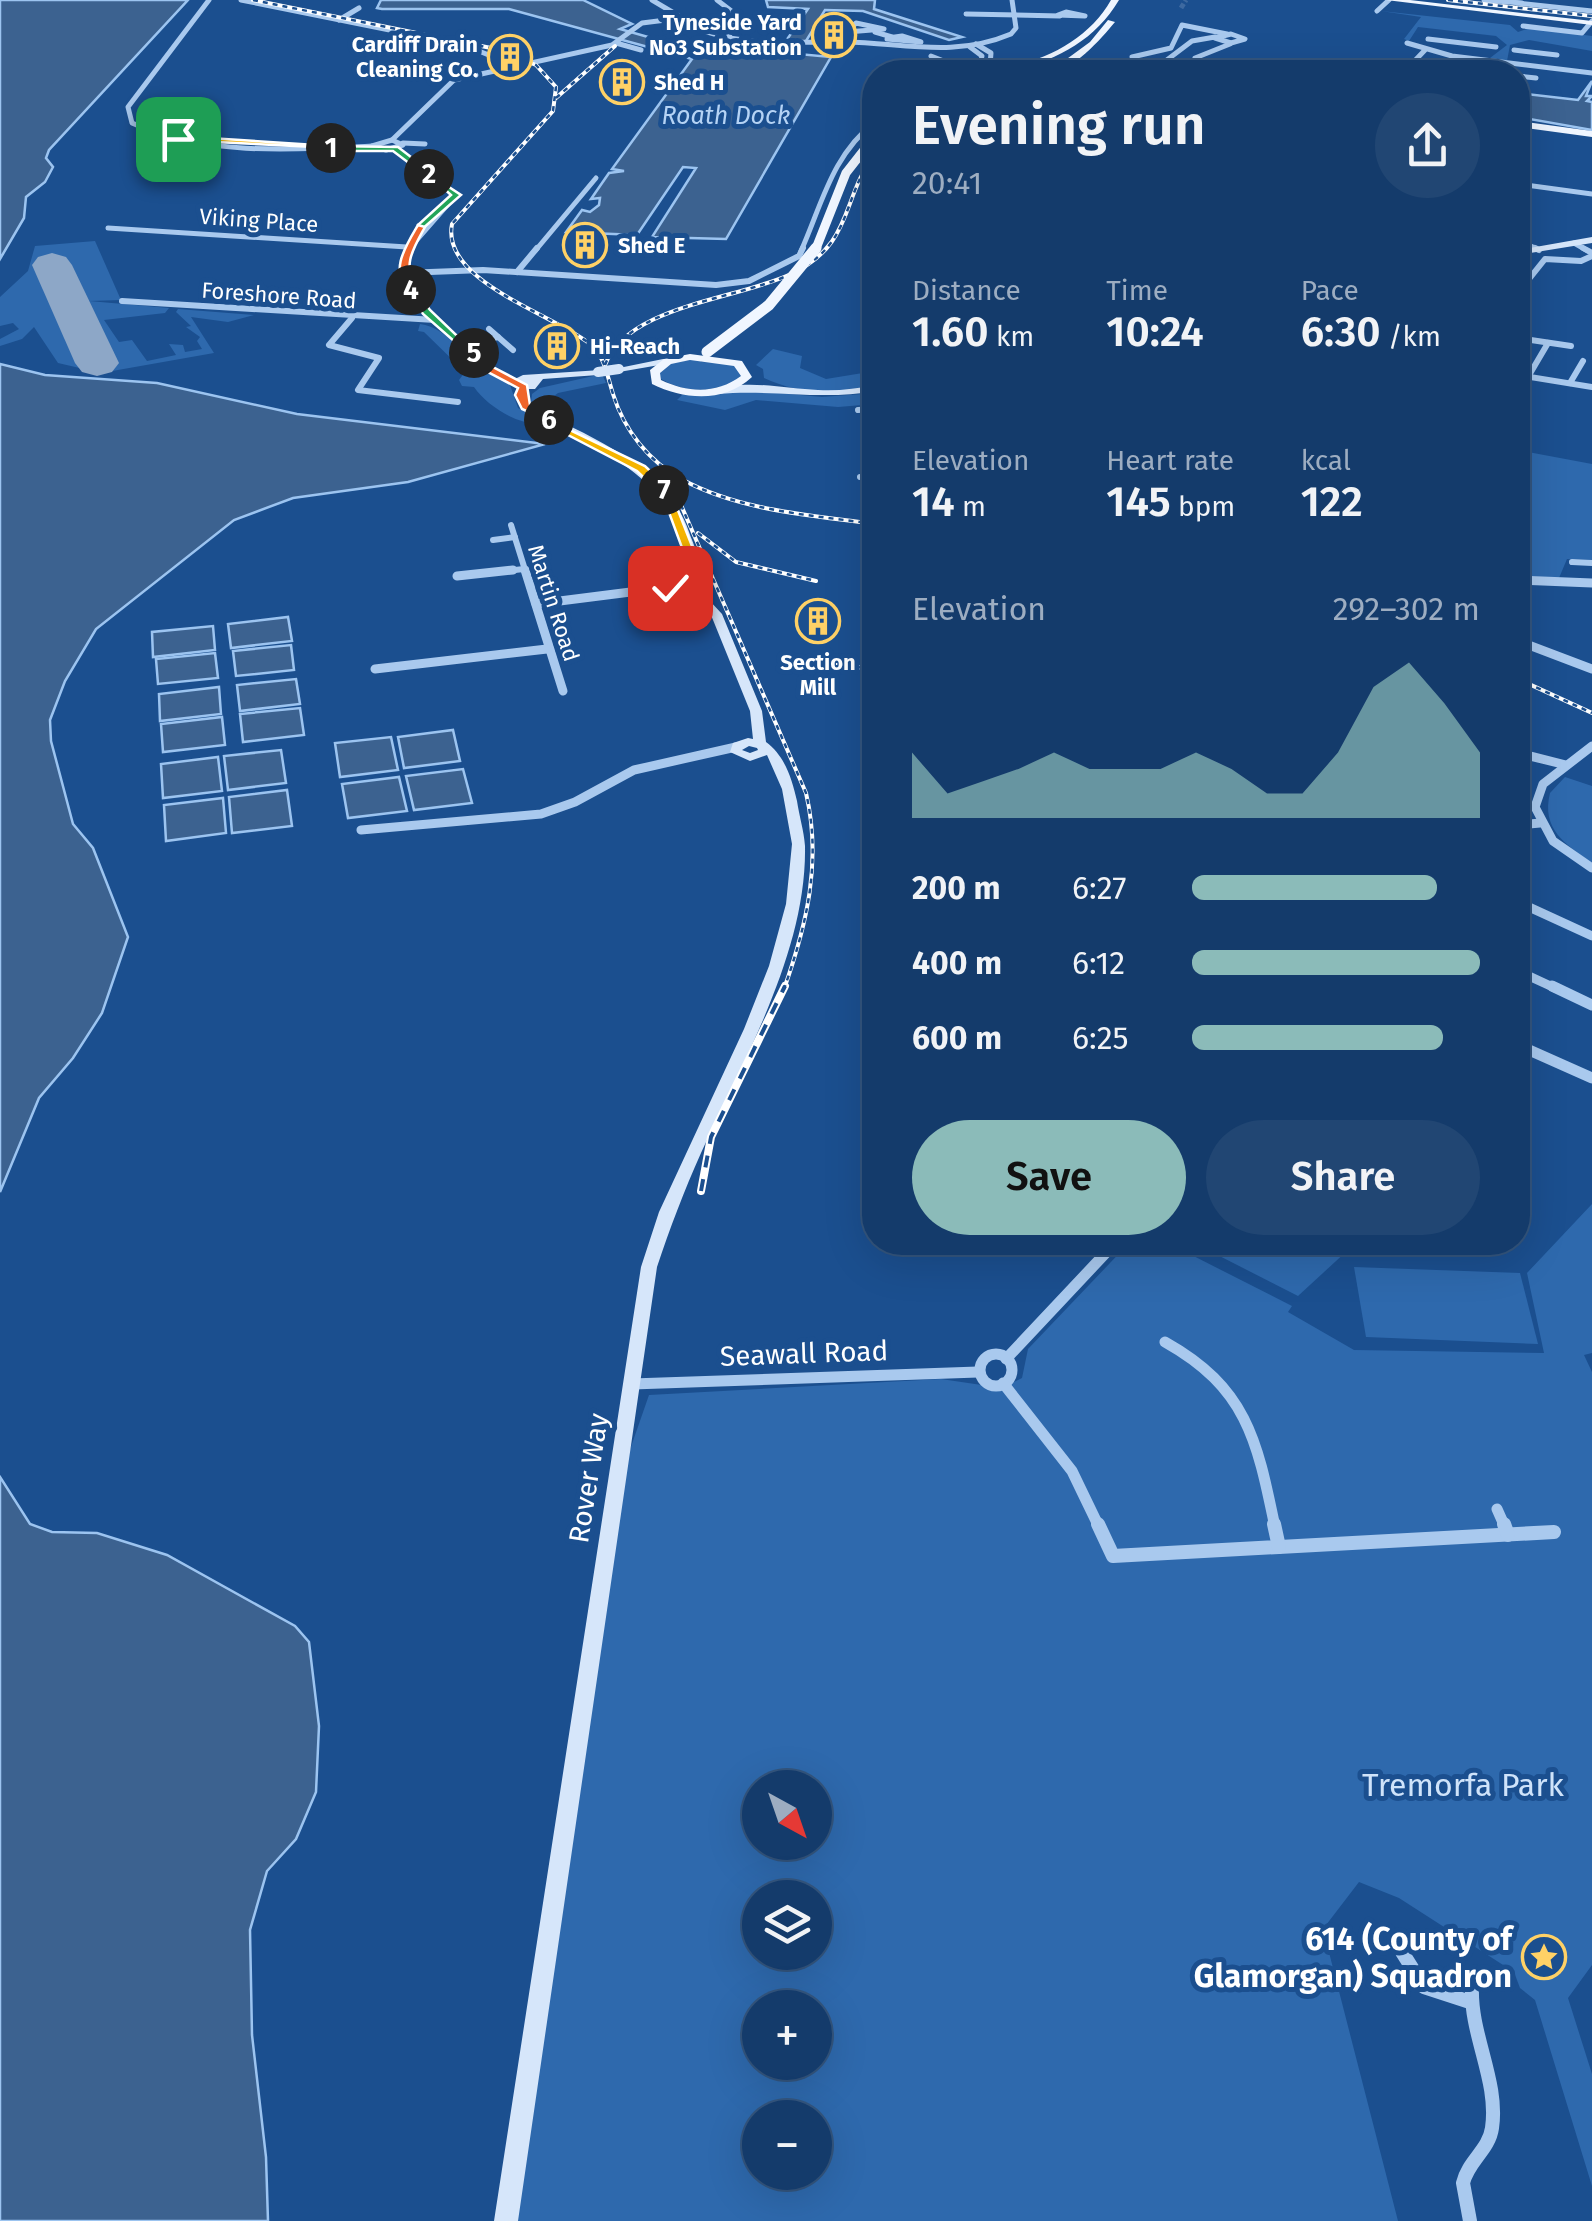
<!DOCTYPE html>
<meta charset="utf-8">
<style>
body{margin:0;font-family:"Fira Sans",sans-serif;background:#214673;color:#f1f3f6;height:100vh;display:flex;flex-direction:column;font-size:38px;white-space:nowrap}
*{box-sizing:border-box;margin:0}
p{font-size:32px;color:#9dadc1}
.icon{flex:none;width:55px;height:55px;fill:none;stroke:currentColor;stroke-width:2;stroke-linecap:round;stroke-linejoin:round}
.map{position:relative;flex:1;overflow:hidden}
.sheet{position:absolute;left:862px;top:60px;width:668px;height:1195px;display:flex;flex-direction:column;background:#143b6b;border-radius:40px;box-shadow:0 10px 40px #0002,0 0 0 2px #33557e}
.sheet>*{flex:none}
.needle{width:65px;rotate:140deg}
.tools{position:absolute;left:742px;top:1770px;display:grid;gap:20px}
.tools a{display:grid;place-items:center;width:90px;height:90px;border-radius:50%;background:#143b6b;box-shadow:0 10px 40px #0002,0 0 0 2px #33557e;font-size:50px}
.pin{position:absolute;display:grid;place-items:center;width:85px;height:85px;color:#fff;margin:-42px;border-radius:20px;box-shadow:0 5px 15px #0006}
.km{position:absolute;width:50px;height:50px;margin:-25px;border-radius:50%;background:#222;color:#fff;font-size:28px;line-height:50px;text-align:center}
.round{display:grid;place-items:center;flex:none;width:105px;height:105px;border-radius:52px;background:#214673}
.headline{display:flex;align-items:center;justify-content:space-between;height:170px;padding:0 50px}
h1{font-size:55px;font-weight:600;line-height:75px}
.metrics{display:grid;grid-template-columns:repeat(3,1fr);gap:15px;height:170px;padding:10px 50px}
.metrics div{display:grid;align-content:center}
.metrics b{font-size:42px;font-weight:600}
.metrics small{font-size:28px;font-weight:400}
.metrics p{font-size:28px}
.chart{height:280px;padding:20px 50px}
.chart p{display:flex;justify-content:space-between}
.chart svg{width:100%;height:180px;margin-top:10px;fill:#8bbbb9;opacity:.7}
.action{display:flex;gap:20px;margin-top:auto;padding:20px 50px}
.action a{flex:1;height:115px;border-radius:60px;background:#8bbbb9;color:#111;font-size:40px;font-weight:600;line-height:115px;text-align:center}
.action a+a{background:#214673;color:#f1f3f6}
ul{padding:0 50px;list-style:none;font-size:32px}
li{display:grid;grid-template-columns:160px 120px 1fr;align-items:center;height:75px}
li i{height:25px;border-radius:12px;background:#8bbbb9}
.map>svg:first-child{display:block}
</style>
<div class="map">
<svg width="1592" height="2221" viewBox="0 0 1592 2221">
<rect width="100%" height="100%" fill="#1b4f8f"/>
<!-- green -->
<g fill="#2e69ad" fill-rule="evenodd">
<polygon points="1381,11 1510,25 1518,32 1530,28 1592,36 1592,51 1529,40 1510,45 1507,61 1490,58 1507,45 1496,36 1418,27 1409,41 1404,39 1421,17"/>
<polygon points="95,241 121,300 89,301 169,308 165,313 104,320 119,342 132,340 147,361 176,355 169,344 183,345 185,352 202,349 197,341 200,337 186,327 191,326 176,312 178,309 254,315 228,322 191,317 214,353 101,373 58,363 34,327 22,339 0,346 0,339 19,329 13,323 0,326 0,297 28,271 35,246"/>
<path d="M420 324C448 327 479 369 509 382L518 408 547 423C521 428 488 407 474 387L462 386 459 380 465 372 424 332 418 331Z"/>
<path d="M773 349 802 356 800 368 826 379 875 371V385C837 394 800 395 764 378L763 369 756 365Z"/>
<path d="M702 358 701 362 732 363 743 373 740 380C712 392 687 394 661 379L659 372 672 363Z"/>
<polygon points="602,374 606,383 558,393 550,399 559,415 552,418 531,403 532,394 540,388"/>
<polygon points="745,390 822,397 875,393 875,404 838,407 756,400 725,410 677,400 682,395"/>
<polygon points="1518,450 1592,464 1592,560 1567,559 1559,578 1518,576"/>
<path d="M1565 777 1592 786V863C1565 844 1541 829 1550 793Z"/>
<path d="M1592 1204V1353L1584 1355 1592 1372V1965L1568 1998 1592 2074V2186L1535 2000 1520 1988 1514 1972 1399 1898 1359 1882 1323 1929 1398 2221H515L625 1464 649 1395 941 1379 1002 1388 1022 1378 1028 1349 1130 1242 1168 1243 1292 1306 1288 1312 1354 1350 1544 1353 1527 1273ZM760 1788H815V1842H760ZM760 1898H815V1952H760ZM760 2008H815V2062H760ZM760 2118H815V2172H760Z"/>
<polygon points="1194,1243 1333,1243 1348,1250 1298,1296"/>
<polygon points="1354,1267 1520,1273 1538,1344 1366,1337"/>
</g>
<!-- water -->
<g fill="#3c6290" stroke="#9cc4f0" stroke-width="2.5">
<polygon points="0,0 188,0 49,150 46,158 53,167 45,182 26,197 24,218 0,259"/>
<polygon points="381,0 583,0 632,24 620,29 697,51 777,54 808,9 768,7 766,0 875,0 874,9 962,37 949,40 863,11 825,10 798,54 831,57 726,239 652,237 696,168 683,167 637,235 566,232 582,210 590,212 599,205 600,198 591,199 609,173 624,171 612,169 692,59 509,9 382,9 377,8"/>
<polygon points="1592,81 1586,96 1592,96 1587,101 1592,102 1592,130 1518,117 1518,93 1578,100"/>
<polygon points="0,364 45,375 157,383 297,414 545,444 408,482 293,498 234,520 96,629 65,681 50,720 51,741 73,824 93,848 128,937 102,1013 73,1058 39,1098 0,1192"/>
<polygon points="288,617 292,641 231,648 228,624"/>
<polygon points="213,626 215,650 153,657 152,632"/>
<polygon points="291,645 294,670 236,676 233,651"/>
<polygon points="215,653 218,678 158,684 156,659"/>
<polygon points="296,679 300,704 240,711 237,685"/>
<polygon points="219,687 221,714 160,721 159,694"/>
<polygon points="300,708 304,735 243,742 240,714"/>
<polygon points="222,717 225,745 163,752 161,724"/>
<polygon points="453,730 460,761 404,768 398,737"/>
<polygon points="391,737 398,770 340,777 335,743"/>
<polygon points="281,750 286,783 228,790 224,756"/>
<polygon points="218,757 222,791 163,798 161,764"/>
<polygon points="463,769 472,803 414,810 406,776"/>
<polygon points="399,777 407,811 348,818 342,784"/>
<polygon points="287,790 292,826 232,833 229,797"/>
<polygon points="223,798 226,833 166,841 164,805"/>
<polygon points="0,1477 30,1524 52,1532 97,1533 167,1555 295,1626 309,1642 319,1726 316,1792 296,1839 267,1871 250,1930 252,2035 266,2157 268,2221 0,2221"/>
</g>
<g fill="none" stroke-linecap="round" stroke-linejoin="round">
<!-- runway -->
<polygon fill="#8da7c7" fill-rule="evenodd" points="52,253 66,257 72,265 119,363 112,372 97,376 82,372 75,363 32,265 38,257"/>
<!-- street-tunnel -->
<polyline stroke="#3d69a0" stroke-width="5" stroke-dasharray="5 2.5" stroke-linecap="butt" points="1181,8 1186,0"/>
<!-- street-far4 -->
<g stroke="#a9c9ee" stroke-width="5">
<path d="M209 0 128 107 132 123C203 156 295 150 372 146"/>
<polyline points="241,0 464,45 511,64"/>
<polyline points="652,0 684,19"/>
<polyline points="717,0 738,16 726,29"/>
<polyline points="1484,0 1522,3"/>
<polyline points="1517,3 1592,11"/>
<polyline points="1377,11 1389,0"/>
<polygon points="1066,12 1085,16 1058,15"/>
<polyline points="966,14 1060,16"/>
<polyline points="339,20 359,8"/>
<polygon points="856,23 884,29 847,32"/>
<polyline points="1523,26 1582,33 1592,21"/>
<path d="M693 27C743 48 792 41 845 42 904 43 954 58 1011 34L1016 28 1012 0"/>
<polyline points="724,31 710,30 725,28 731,39"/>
<polyline points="875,32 892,37"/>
<polygon points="1231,34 1245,39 1231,43 1215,38"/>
<polyline points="887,39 921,42 902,36 888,38"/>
<polyline points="1428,39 1496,47"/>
<polyline points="616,43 641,50"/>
<polyline points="1407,43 1452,56 1592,73"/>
<polyline points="976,44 991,53 990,65 1002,69"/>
<polyline points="1425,50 1407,69 1436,72 1442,67"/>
<polyline points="1514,50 1557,55"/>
<polyline points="931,56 954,65 953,72"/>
<polyline points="1132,57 1171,48 1182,25 1227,34"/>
<polyline points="1195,58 1230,44"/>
<polyline points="1445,64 1442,67 1457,72"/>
<polyline points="968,72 979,68 982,56 970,47"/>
<polyline points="1151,72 1192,41 1215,37"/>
<polyline points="1518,76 1536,78"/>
<polyline points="392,140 454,80 612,45 642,23 682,18"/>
<polygon points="392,140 403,145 386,150 372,146"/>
<polyline points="403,143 425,144"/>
<polyline points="395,149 456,195 407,251"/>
<polyline points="1518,184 1592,194"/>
<polyline points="108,228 407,247"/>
<polyline points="1518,240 1539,250"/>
<polyline points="1574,243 1588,251"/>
<polyline points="535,251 596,178"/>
<path d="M801 251C822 204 832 155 875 122"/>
</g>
<!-- street-far3 -->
<g stroke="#a9c9ee" stroke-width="6">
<polyline points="408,248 404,292 426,312"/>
<polyline points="1535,248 1539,250"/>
<polyline points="1583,248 1592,253"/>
<polyline points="517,272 537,248"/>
<polyline points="403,273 483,270 716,285 749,281 799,256 803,248"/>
<polyline points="1529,279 1545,259 1581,261 1592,256"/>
<polyline points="122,301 435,320"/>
<polyline points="352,318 329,345 379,358 358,390 458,402"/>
<polyline points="489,329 513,350"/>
<polyline points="1524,339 1571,346"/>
<polyline points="463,345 498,337"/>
<polyline points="1518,375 1592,387"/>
<polyline points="1528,377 1548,343"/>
<polyline points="1570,383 1583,361"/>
<polyline points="858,410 875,409"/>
<polyline points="860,477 875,478"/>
<polyline points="511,525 526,573"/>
<polyline points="493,540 515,537"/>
<polyline points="1572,562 1592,563"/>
<polyline points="489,573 524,569"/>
</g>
<!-- street-far2 -->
<g stroke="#a9c9ee" stroke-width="9">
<polyline points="525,570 563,691"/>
<polyline points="457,576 513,570"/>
<polyline points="1518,580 1592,583"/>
<polyline points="536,604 670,587"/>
<polyline points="1518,641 1592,669"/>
<polyline points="375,669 547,649"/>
<polyline points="1592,746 1543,784 1535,807 1553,841 1592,868"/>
<polyline points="1518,753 1566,765"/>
<polyline points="1518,825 1540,823"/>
<polyline points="361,830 541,814 575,802 634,770 736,747"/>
<polyline points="1518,902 1592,936"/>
<polyline points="1518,971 1557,989"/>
</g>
<!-- street-far1 -->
<g stroke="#a9c9ee" stroke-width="11">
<polyline points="1552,986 1592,1005"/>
<polyline points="1518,1045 1592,1078"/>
<path d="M1165 1342C1247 1388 1257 1440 1275 1527"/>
<circle cx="996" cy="1370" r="16"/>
<polyline points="1006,1359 1116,1242"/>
<polyline points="1003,1383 1072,1471 1099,1527"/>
<polyline points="632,1384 978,1372"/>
<polyline points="1497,1509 1505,1527"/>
</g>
<!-- street -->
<g stroke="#a9c9ee" stroke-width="14">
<polyline points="1098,1524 1113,1556 1554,1532"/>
<polyline points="1274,1524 1279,1547"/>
<polyline points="1504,1524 1508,1535"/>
<polyline points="1402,1952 1424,1987 1470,2002"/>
<path d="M1470 2221 1463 2183C1468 2161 1489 2150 1492 2128 1499 2081 1470 2035 1472 1987"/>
</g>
<!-- secondary -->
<g fill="#d6e6fa" fill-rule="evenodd">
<polygon points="1592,237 1592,243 1518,255 1518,250"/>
<path d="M423 310H429L491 366 515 379 523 375 601 370 603 372 598 375 543 379 535 389H527L525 395 533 407C591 439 665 463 689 532 692 541 698 552 698 562 699 570 696 578 696 586L722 614 762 711 766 742C785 756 792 779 797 801 799 815 804 831 805 846 807 952 743 1060 701 1153 684 1191 670 1228 657 1267L518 2221H494L641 1267 659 1212 744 1029 769 966 786 904 792 844 782 789 767 755 750 761 730 752 733 743 748 738 753 739 750 711 711 615 693 594 682 598 663 592 675 582H685C686 574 688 566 687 559 678 496 629 464 577 438 553 426 530 418 515 395L518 387 485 370 423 314ZM749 746 757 748 758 750 750 753 742 750Z"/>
<polygon points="668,358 671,359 671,363 619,372 614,369"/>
<path d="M875 385V391C823 401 771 389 718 394L713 391C743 378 786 389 818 390 838 391 856 389 875 385Z"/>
</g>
<!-- primary -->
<g fill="#f0f6ff" fill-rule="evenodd">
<path d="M1111 0H1119C1096 39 1059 59 1016 70V72H971C984 67 1001 68 1016 65 1054 57 1092 34 1111 0Z"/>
<polygon points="1386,0 1410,0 1592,21 1592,25"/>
<path d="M1108 20 1115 22C1101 39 1072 72 1049 72L1090 42Z"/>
<polygon points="1518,121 1592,131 1592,137 1518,127"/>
<path d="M690 354 742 361 752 377C724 403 685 400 652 384L650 370 664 359ZM690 360 734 366 741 376C717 394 688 393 661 380L660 373 671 364Z"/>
</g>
<defs>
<g id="rail-far1">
<path d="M253 0 496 49 536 65 556 87 553 111 452 224C441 280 547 312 586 341 605 355 606 372 613 394 624 430 649 462 683 480 741 511 811 515 875 524"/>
<polyline points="1448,0 1592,16"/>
<polyline points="556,98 615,46"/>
<path d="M605 365C628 305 736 300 791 274 854 244 840 201 875 153"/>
<path d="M681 505 806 793C822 861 807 924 784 989"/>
<polyline points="698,533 736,562 816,581"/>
<polyline points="863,589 875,590"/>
<polyline points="819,663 875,669"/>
<polyline points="1518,679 1592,713"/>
</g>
<polyline id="rail" points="701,1191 711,1137 785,986"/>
</defs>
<!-- rail-far1 casing -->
<use href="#rail-far1" stroke="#fff" stroke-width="4"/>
<!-- rail casing -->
<use href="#rail" stroke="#fff" stroke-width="8"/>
<!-- rail-far1 -->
<use href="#rail-far1" stroke="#1b4f8f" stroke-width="2.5" stroke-dasharray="5" stroke-linecap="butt"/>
<!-- rail -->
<use href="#rail" stroke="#1b4f8f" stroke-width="4" stroke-dasharray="12" stroke-linecap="butt"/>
<!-- secondary-bridge -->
<polyline stroke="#d6e6fa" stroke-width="10" points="598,372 619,369"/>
<!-- primary-bridge-far1 -->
<polyline stroke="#f0f6ff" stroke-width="9" points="815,251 846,173 875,136"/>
<!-- primary-bridge -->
<polyline stroke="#f0f6ff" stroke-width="11" points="707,352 769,305 816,248"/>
</g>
<!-- split-1 -->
<polygon fill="#f5b400" stroke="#fff" stroke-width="2.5" points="178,136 331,146 335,148 176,140"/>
<!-- split-2 -->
<polygon fill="#22a559" stroke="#fff" stroke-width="2.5" points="328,146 398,147 433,174 426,176 393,151 331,151"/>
<!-- split-3 -->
<polygon fill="#22a559" stroke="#fff" stroke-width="2.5" points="426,172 461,195 421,230 418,225 451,195"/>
<!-- split-4 -->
<path fill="#f0652b" stroke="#fff" stroke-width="2.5" d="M418 225 425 227C413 249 402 265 416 290L411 292C388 273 405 247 418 225Z"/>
<!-- split-5 -->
<polygon fill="#22a559" stroke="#fff" stroke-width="2.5" points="408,288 414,288 430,310 477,355 470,355 423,314"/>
<!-- split-6 -->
<polygon fill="#f0652b" stroke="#fff" stroke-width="2.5" points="477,351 491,366 527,385 530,405 553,418 553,423 522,409 515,395 518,388 484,370 469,353"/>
<!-- split-7 -->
<polygon fill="#f5b400" stroke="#fff" stroke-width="2.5" points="545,418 645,466 670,490 660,493 637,471 545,423"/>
<!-- split-8 -->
<polygon fill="#f5b400" stroke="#fff" stroke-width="2.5" points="660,488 670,490 699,564 694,576 670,591 664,588 688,564"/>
<!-- icons -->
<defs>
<symbol id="building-ring" viewBox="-11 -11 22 22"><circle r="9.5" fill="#1b4f8f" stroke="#ffd166" stroke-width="1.5"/><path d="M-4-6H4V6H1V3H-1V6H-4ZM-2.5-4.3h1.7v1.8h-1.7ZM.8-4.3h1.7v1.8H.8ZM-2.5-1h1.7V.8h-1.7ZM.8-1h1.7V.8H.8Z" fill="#ffd166"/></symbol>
<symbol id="sight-ring" viewBox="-11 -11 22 22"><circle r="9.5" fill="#1b4f8f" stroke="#ffd166" stroke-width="1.5"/><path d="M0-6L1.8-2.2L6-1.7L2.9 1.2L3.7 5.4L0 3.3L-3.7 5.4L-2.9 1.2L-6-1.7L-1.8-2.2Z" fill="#ffd166"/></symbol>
</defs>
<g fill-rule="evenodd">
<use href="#building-ring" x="809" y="10" width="50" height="50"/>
<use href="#building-ring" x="485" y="32" width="50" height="50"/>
<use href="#building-ring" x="597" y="57" width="50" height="50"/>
<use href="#building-ring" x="560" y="220" width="50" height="50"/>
<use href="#building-ring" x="532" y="321" width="50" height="50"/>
<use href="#building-ring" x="793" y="596" width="50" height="50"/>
<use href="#sight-ring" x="1519" y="1932" width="50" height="50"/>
</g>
<g text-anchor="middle" stroke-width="10" stroke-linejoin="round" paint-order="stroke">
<!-- far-poi labels -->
<g font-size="22" font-weight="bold" fill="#fff" stroke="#1b4f8f" text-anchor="start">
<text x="802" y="30" text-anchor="end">Tyneside Yard<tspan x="802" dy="25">No3 Substation</tspan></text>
<text x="478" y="52" text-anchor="end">Cardiff Drain<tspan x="478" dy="25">Cleaning Co.</tspan></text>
<text x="654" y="90">Shed H</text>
<text x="618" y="253">Shed E</text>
<text x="590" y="354">Hi-Reach</text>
<text x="818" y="670" text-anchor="middle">Section<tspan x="818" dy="25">Mill</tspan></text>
</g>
<!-- far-street labels -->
<g font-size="22" fill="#fff" stroke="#1b4f8f">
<text transform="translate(259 220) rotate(4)" y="8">Viking Place</text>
<text transform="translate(279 295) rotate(4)" y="8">Foreshore Road</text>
<text transform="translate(554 603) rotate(72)" y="8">Martin Road</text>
</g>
<!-- far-water labels -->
<g font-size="25" font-style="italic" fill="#b5d3f5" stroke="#1b4f8f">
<text x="726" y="124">Roath Dock</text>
</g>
<!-- street labels -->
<g font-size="28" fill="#fff" stroke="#1b4f8f">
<text transform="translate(804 1353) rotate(-2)" y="10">Seawall Road</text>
<text transform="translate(588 1478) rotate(-81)" y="10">Rover Way</text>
</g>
<!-- near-park labels -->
<g font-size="32" fill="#cfe3fa" stroke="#1b4f8f">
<text x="1463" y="1796">Tremorfa Park</text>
</g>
<!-- near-poi labels -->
<g font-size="32" font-weight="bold" fill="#fff" stroke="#1b4f8f" text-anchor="end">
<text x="1512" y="1950">614 (County of<tspan x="1512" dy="37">Glamorgan) Squadron</tspan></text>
</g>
</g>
</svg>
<div class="tools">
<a><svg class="needle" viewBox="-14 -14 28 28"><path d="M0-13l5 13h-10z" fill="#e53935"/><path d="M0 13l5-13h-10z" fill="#9dadc1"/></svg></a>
<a><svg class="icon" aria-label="layers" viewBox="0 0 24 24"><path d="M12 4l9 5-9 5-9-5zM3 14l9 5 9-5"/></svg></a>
<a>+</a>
<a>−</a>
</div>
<div class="pin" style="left:178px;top:139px;background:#1e9e55"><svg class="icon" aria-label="arrive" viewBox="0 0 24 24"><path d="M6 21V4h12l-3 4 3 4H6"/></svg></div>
<div class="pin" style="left:670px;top:588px;background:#d93025"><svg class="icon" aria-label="check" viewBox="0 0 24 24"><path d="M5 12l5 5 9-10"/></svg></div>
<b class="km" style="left:331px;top:148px">1</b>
<b class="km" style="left:429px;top:174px">2</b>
<b class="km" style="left:411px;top:290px">4</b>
<b class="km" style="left:474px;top:353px">5</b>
<b class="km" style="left:549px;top:420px">6</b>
<b class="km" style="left:664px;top:490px">7</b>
<section class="sheet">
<div class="headline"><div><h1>Evening run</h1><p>20:41</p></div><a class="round"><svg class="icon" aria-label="share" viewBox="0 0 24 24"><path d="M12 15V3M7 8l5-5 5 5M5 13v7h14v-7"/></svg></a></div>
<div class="metrics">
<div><p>Distance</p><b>1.60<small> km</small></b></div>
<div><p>Time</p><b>10:24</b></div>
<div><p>Pace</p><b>6:30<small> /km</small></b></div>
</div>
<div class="metrics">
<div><p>Elevation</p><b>14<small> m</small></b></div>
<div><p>Heart rate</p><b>145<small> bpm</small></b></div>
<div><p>kcal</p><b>122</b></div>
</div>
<div class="chart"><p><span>Elevation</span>292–302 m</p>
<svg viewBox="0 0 160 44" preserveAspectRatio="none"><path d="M0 44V28L10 38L20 35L30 32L40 28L50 32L60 32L70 32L80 28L90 32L100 38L110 38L120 28L130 12L140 6L150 16L160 28V44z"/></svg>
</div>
<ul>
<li><b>200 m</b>6:27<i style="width:85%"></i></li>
<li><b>400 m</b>6:12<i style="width:100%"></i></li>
<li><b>600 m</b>6:25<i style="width:87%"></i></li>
</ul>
<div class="action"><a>Save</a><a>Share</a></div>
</section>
</div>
